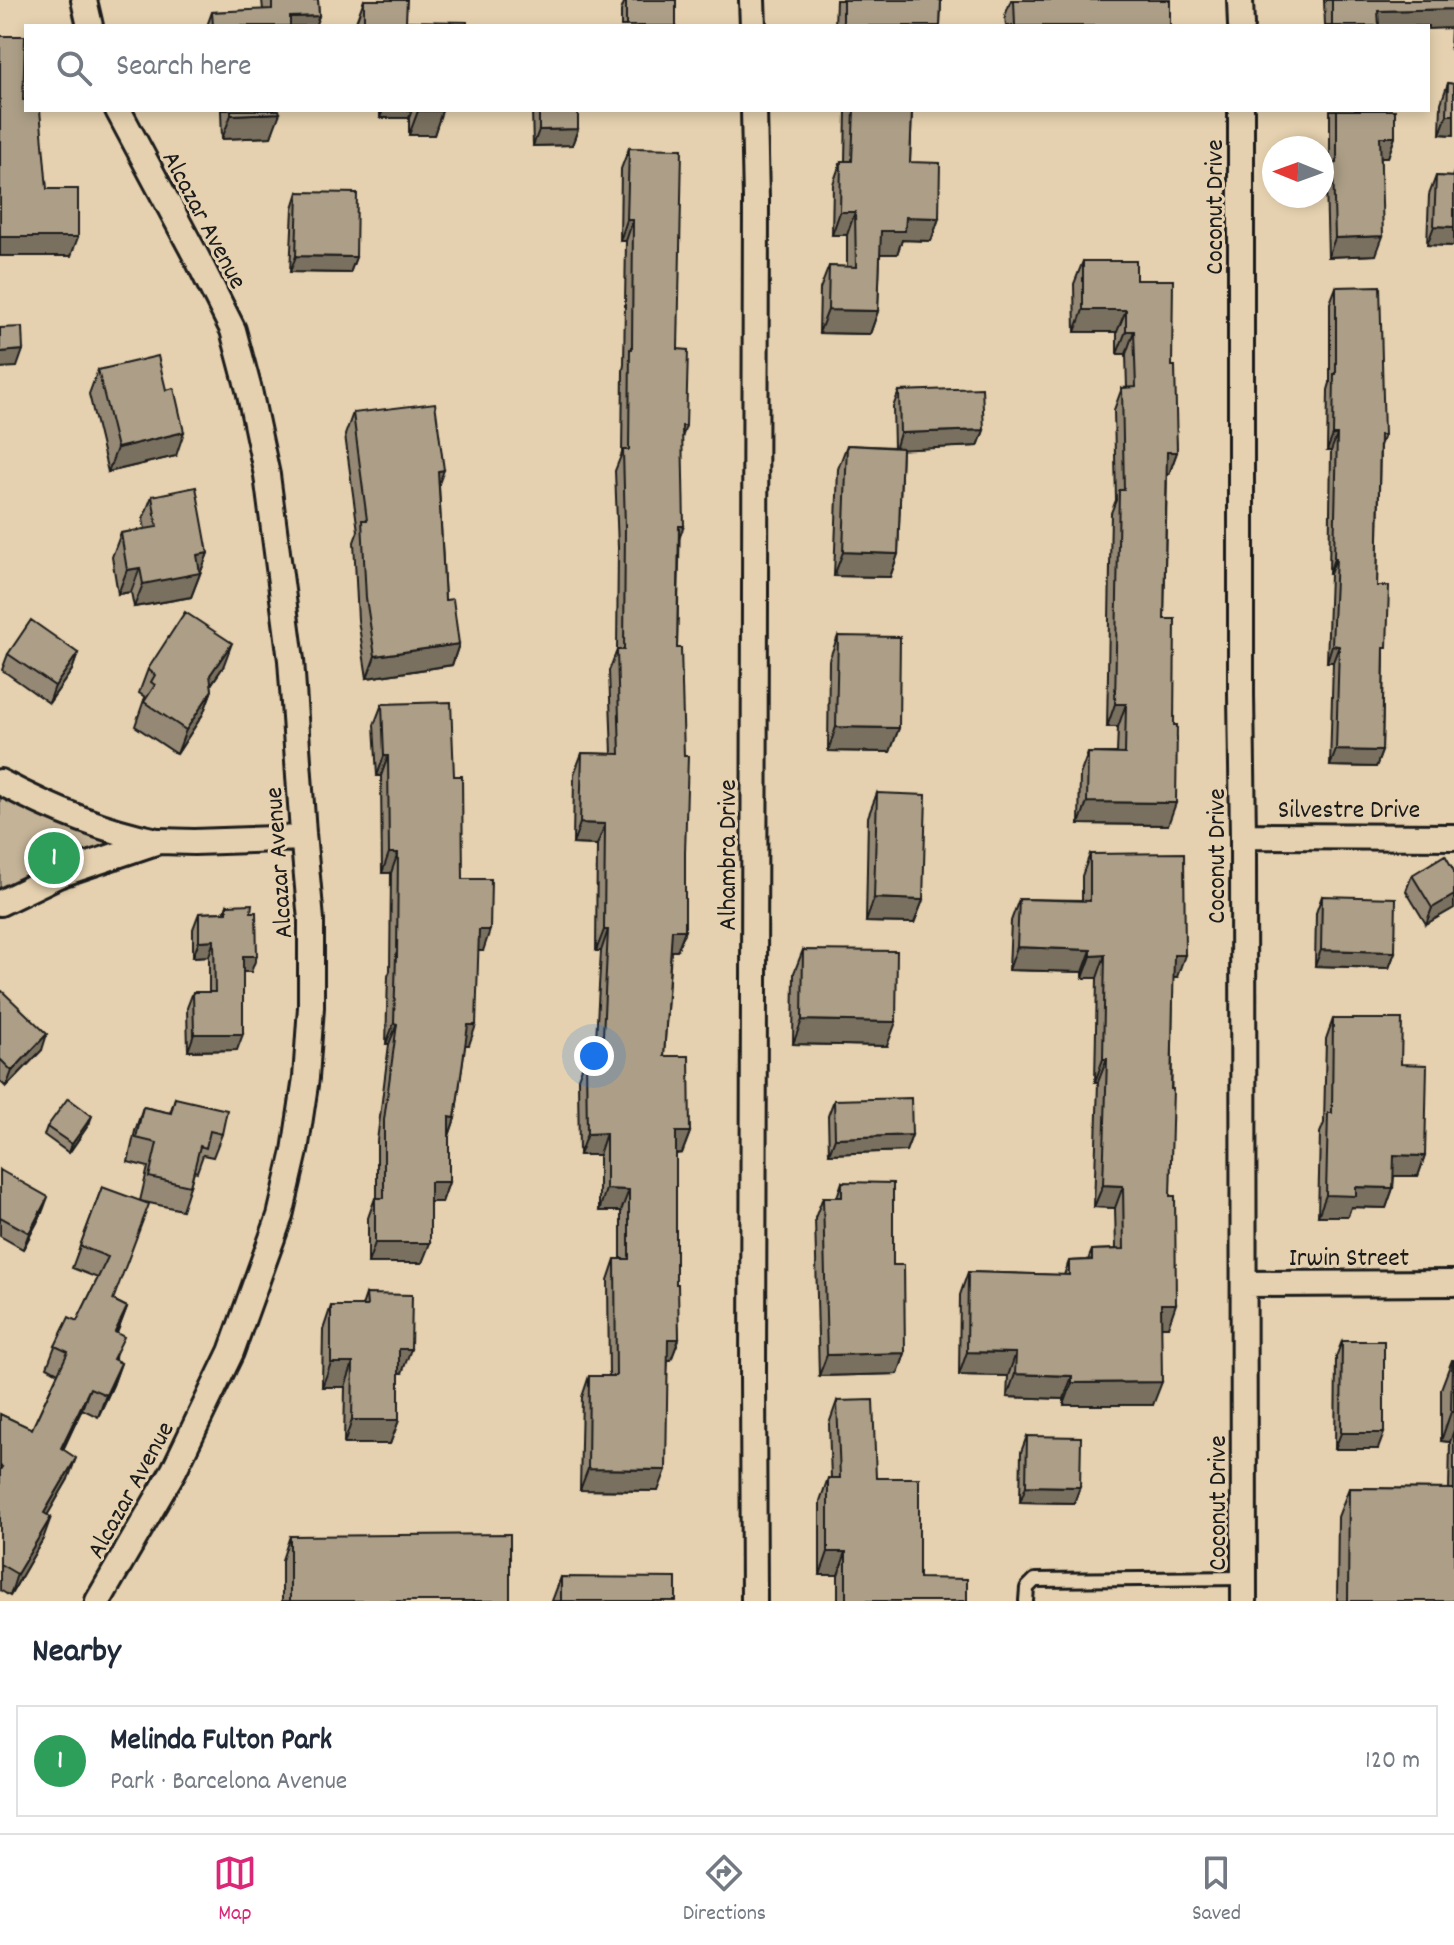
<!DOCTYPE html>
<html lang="en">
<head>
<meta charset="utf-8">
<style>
  body { margin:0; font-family:Dekko,sans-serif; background:#f2f2f3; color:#1f2937 }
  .compass { position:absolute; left:1262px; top:136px; width:72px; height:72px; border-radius:50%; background:#fff; box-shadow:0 4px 12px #0003; rotate:271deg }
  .you { position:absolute; left:594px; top:1056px; width:28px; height:28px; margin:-20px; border:6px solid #fff; border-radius:50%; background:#1a73e8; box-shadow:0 0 0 12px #1a73e833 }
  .badge { display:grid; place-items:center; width:52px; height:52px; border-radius:50%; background:#db2777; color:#fff; font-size:26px; font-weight:700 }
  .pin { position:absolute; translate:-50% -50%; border:4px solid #fff; box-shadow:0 2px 8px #0006 }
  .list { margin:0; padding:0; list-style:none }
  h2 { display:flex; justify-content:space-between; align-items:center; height:104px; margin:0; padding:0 32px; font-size:34px }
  h2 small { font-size:26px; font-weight:400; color:#747a83 }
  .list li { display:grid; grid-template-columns:52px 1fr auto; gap:24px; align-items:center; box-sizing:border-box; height:112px; margin:0 16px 16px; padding:0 16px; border:2px solid #e0e1e3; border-radius:0px }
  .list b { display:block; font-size:30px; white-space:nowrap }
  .list p { margin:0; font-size:26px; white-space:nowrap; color:#747a83 }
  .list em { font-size:26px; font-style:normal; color:#747a83 }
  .icon { flex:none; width:44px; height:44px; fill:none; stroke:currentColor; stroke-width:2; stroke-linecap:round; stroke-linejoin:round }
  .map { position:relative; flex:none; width:1454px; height:1601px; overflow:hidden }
  .search { position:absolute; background:#fff; box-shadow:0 4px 12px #0003; left:24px; right:24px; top:24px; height:88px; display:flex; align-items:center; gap:20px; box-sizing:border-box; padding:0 28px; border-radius:0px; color:#747a83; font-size:30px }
  .sheet { height:232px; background:#fff }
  nav { display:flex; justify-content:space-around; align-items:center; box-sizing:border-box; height:112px; border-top:2px solid #e0e1e3; background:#fff; font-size:22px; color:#747a83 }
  nav a { display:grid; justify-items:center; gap:4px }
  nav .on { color:#db2777 }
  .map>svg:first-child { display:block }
</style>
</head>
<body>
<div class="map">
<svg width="1454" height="1601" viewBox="0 0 1454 1601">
  <rect width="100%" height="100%" fill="#e5d1af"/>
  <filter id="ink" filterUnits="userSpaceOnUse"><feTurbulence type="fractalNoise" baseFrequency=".0125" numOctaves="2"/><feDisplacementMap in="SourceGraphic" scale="16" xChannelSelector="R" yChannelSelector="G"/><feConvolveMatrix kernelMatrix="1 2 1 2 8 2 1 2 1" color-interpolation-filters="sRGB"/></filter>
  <g filter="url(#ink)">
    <path fill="#c4b397" stroke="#70685a" stroke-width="2" d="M0 782 159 841 0 903Z"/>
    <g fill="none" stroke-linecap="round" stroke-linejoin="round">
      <defs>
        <path id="service" d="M1026 1601 1027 1588 1035 1580 1244 1578"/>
        <path id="minor" d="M84 0 90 26
          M752 0 753 26
          M1240 0 1241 26
          M1241 110V695L1243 836 1244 1601
          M0 782C49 808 102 830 157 841
          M1243 836 1454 837
          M0 903 58 875 159 841 194 842 303 838
          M1245 1284 1454 1283
          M98 1601 174 1470 231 1352 280 1216 295 1151 306 1078 311 1007V920L303 833 291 660 267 475 249 390 233 330 198 260 118 110
          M754 1601 753 1378 756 200 754 110"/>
      </defs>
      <use href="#service" stroke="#1c1c1c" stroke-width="18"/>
      <use href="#minor" stroke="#1c1c1c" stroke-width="30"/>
      <use href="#service" stroke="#e5d1af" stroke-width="12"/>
      <use href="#minor" stroke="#e5d1af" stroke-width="24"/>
    </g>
    <path fill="#958974" stroke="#1c1c1c" stroke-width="2" d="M262 0H318L319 16 315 26H207L212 12 263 10Z
      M364 0 406 21 467 26H356V22Z
      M625 0H676V26H621V11Z
      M836 0H941L940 26H835Z
      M1011 0H1170V26H1006L1005 16Z
      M1324 0H1454V50L1450 49 1451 28 1428 26H1325Z
      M1448 83 1454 84V135L1440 134 1441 103Z
      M221 110H279L271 137 222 139Z
      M380 110H442L434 135H409V118H380Z
      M532 110H578V129L572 145 533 146Z
      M846 110H912L910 162 939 218 931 241 902 240 897 254H880L878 311 870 334 819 333 820 289 829 266 847 267V235H832L833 184 841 161H845Z
      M1330 110H1395V137L1388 157H1381L1376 255 1328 257 1326 183 1330 171Z
      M629 148 678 349 686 426 682 438 677 648 685 853V930L677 951H671L664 1056 690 1132 682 1153 676 1154V1284L679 1339 671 1360H668L658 1491 580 1490 582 1397 589 1376H609L608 1280 615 1259H621V1211H599V1155H579L578 1078 586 1057H595L601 951H596L597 845 573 844 574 774 582 753 612 754 609 671 617 650 618 548 615 471 622 453 623 370 624 365 626 241H620L621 169Z
      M1454 171V246L1427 245 1429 195 1436 176 1452 177Z
      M298 192 356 257 350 273 290 272 293 208Z
      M1083 261 1136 280 1172 366 1177 452 1169 474 1167 475 1164 619 1168 825 1079 824 1080 775 1088 753H1117L1118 727H1107L1111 513 1116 500 1114 410 1122 388H1127L1126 354H1117V332H1075L1074 284Z
      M1336 287 1384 435 1380 446 1377 586 1384 654 1382 751 1376 767 1330 766 1333 662H1327L1330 574H1329L1331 451H1327L1328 390 1330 383V303Z
      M98 370 176 456 108 472 89 394Z
      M899 391 984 430 978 446 902 449 898 554 890 577 834 576 838 469 847 445 894 447 893 407Z
      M353 413 439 485 445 600 459 644 452 665 367 678 358 620 354 542 358 531 345 435Z
      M152 496 208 553 191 597 134 607 131 592 118 594 112 557 121 533 145 529 143 519Z
      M838 636 899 728 890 752 828 751 829 660Z
      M78 653 72 670 49 703 2 670 8 654Z
      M223 667 211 685 212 690 203 714 177 754 135 726 145 697 139 693 148 669Z
      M382 704 454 776 463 879 483 951H478L469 1045H465L455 1118 449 1136V1182L442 1202H430L422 1263H368V1218L375 1198H377V1141L389 1044H386L388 976 390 971 391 873H382L381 776H377L374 725Z
      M877 793 923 900 914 923 866 922 868 817Z
      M1090 854 1177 977H1173L1168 1327H1161L1153 1405H1064V1399L1007 1397 1008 1376 959 1375 960 1295 968 1272 1064 1275 1069 1261 1088 1260 1092 1250 1116 1249 1115 1208 1094 1207 1098 1082H1095L1097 978H1083V972L1009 970 1011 921 1019 899 1082 900V876Z
      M1454 871V908L1426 924 1406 891 1412 875Z
      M1322 896 1395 952 1389 968 1315 966 1316 913Z
      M227 905 251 972H243L237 1050 188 1051 187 1008 193 992H209V956L193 957V929L199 913 224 912Z
      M803 950 887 1046 793 1044 794 973Z
      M0 992 42 1050 6 1087 0 1081Z
      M1333 1019 1425 1156 1418 1176H1394L1393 1188 1386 1208 1351 1207 1348 1216H1318L1320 1133 1324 1123 1326 1039Z
      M175 1098 222 1134 213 1157 203 1155 197 1172 194 1171 190 1186 182 1210 140 1201 148 1167 128 1162 135 1131 143 1107 170 1113Z
      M834 1100 912 1135 906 1151 829 1154 828 1116Z
      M89 1124 69 1153 44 1135 47 1127Z
      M0 1170 42 1213 23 1249 0 1236Z
      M842 1182 893 1265 905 1353 898 1374 819 1376 815 1218 823 1197H837Z
      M102 1187 113 1300 127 1307 117 1333 115 1360 121 1363 113 1385 98 1417 82 1409 63 1450 68 1479 47 1515 43 1539 10 1596 0 1590V1414L32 1429 58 1373 47 1367 55 1346 77 1321 98 1278 72 1268Z
      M366 1294 402 1373H399V1420L390 1444H344L345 1387H322L323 1330 331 1306H362Z
      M1342 1341 1378 1449H1335L1336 1357Z
      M1452 1360H1454V1601H1337L1338 1517 1349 1488 1449 1489 1450 1442 1441 1441V1389Z
      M837 1401 876 1478 919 1578 967 1601H838V1575H820V1501L828 1478H831L829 1424Z
      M1027 1436 1074 1503 1020 1502 1021 1452Z
      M290 1536 510 1601H282V1560Z
      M561 1577 676 1601H552Z"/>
    <path fill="#796f5e" stroke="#1c1c1c" stroke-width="2" d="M1454 9V20L1451 28 1428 29V26H1373L1378 11Z
      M319 16 315 26H286L290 17Z
      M1454 38V50L1450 49Z
      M383 110H412L409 118H380Z
      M418 111H442L434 135H409Z
      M280 113 271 137 222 139 231 115Z
      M1447 115H1454V135L1440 134Z
      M578 129 572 145 533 146 539 130Z
      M1380 137H1395L1388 157H1373Z
      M840 212H855L847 235H832Z
      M906 217 939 218 931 241 902 240 897 254H872L881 231Z
      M627 220H633L626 241H620Z
      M1434 226 1454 227V246L1427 245Z
      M1383 236 1376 255 1328 257 1335 238Z
      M0 237H78L71 256H0Z
      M296 256 356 257 350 273 290 272Z
      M828 310 878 311 870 334 819 333Z
      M1083 310H1126L1117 332H1075Z
      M1126 331H1134L1126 354H1117Z
      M23 350 17 367 0 368V352Z
      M984 430 978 446 895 450 900 433Z
      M184 432 176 456 108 472 117 448Z
      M1333 435H1337L1331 451H1327Z
      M1167 452H1177L1169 474 1159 475Z
      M444 470 436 492 438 471Z
      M679 526H684L676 547Z
      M843 552 898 554 890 577 834 576Z
      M208 553 191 597 134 607 143 584 197 555Z
      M1334 558H1336L1330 574H1329Z
      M140 568 131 592 118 594 127 570Z
      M232 643 223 667 201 699 210 675Z
      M459 644 452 665 367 678 375 656Z
      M1332 645 1339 646 1333 662H1327Z
      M78 653 72 670 49 703 55 686Z
      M212 690 203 714 177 754 186 730Z
      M1115 704H1126L1118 727H1107Z
      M836 727 899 728 890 752 828 751Z
      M1336 750 1382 751 1376 767 1330 766Z
      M384 756H388L381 776H377Z
      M1087 802 1176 803 1168 825 1079 824Z
      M580 823 605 824 597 845 573 844Z
      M389 853H398L391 873H382Z
      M1454 895V908L1426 924 1432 908Z
      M874 898 923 900 914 923 866 922Z
      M479 930H490L483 951H471Z
      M604 930H608L601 951H596Z
      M672 930H685L677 951H664Z
      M214 940 209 956 193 957 199 941Z
      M1017 947 1091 950 1083 972 1009 970Z
      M1321 950 1395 952 1389 968 1315 966Z
      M1105 955 1097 978H1083L1091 956Z
      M1174 955H1185L1177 977H1166Z
      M243 956H257L251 972H237Z
      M802 1020 896 1022 887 1046 793 1044Z
      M394 1023 397 1024 389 1044H386Z
      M468 1025H476L469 1045H460Z
      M47 1034 42 1050 6 1087 12 1071Z
      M194 1034H243L237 1050 188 1051Z
      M1103 1059H1107L1098 1082H1095Z
      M92 1116 89 1124 69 1153 72 1144Z
      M449 1117 455 1118 448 1139Z
      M676 1132H690L682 1153 669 1154Z
      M606 1133 599 1155H579L587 1134Z
      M912 1135 906 1151 829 1154 835 1138Z
      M1394 1155 1425 1156 1418 1176H1387Z
      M430 1182H449L442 1202H422Z
      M1103 1185 1123 1186 1115 1208 1094 1207Z
      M1356 1187 1393 1188 1386 1208 1351 1207 1348 1216H1318L1326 1195Z
      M606 1189 629 1190 621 1211H599Z
      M48 1197 42 1213 23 1249 29 1233Z
      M375 1243H430L422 1263H368Z
      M1161 1304H1176L1168 1327H1153Z
      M127 1307 119 1328 107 1354 115 1332Z
      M668 1339H679L671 1360H661Z
      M399 1349H411L402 1373H391Z
      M967 1352 1016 1353 1008 1376 959 1375Z
      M905 1353 898 1374 819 1376 827 1355Z
      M121 1363 113 1385 98 1417 106 1395Z
      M331 1363H353L345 1387H322Z
      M1015 1374 1072 1376 1064 1399 1007 1397Z
      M1162 1382 1153 1405H1064L1072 1383Z
      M90 1388 82 1409 53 1470 61 1448Z
      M1451 1412H1454V1430L1450 1442 1441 1441Z
      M352 1420H399L390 1444H344Z
      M1341 1433H1384L1378 1449H1335Z
      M76 1458 68 1479 36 1535 44 1513Z
      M588 1469 666 1470 658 1491 580 1490Z
      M1026 1486 1080 1487 1074 1503 1020 1502Z
      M51 1517 43 1539 10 1596 17 1574Z
      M828 1552H846L838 1575H820Z"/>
    <path fill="#ad9f87" stroke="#1c1c1c" stroke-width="2" d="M272 0H318L319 16 290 17V26H213L212 12 272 9Z
      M364 0H407L406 21 467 22V26H364Z
      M626 0H676V26H626Z
      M843 0H941L940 26H843Z
      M1014 0H1170V26H1015Z
      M1332 0H1454V9L1378 11 1379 26H1332Z
      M0 36H25L23 100H26V110H40L47 189H78V237H0Z
      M1448 83 1454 84V115H1447Z
      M231 110H279L280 113 231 115Z
      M418 110H442V111H418Z
      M539 110H578V129L539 130Z
      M854 110H912L910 162 940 163 939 218 906 217 905 231H881L878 311 828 310 829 266 856 267 855 212H840L841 161H852Z
      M1337 110H1395V137H1380L1383 236 1335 238 1333 164 1337 163Z
      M629 148 682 149 678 349 688 350 686 426H682L684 526H679L677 648H681L684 756H688L685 853V930H672L664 1056H689L690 1132H676V1284H678L679 1339H668L666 1470 588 1469 589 1376H616L615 1259H629V1190L606 1189V1133L587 1134 586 1057H602L608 930H604L605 824 580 823 582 753 620 754 617 650H624L625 527 623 450H629L630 349H632L633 220H627Z
      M1436 176 1454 177V227L1434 226Z
      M298 192 357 193 356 257 296 256Z
      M1083 261H1136V280H1173L1172 366H1175L1177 452H1167L1164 619H1175L1174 725H1177L1176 803 1087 802 1088 753 1125 754 1126 704H1115L1119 490H1124L1122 388 1136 387 1134 331H1126V310H1083Z
      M1380 286 1384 435H1380L1377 586H1389L1387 648H1384L1382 751 1336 750 1339 646 1332 645 1336 558H1334L1337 435H1333L1334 374H1336V287Z
      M22 327 23 350 0 352V328Z
      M158 356 166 390 174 388 184 432 117 448 98 370Z
      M982 388 984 430 900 433 899 391Z
      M435 403 444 470 438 471 445 600 453 599 459 644 375 656 366 598 362 520H367L353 413Z
      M847 445 902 448 898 554 843 552Z
      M196 487 208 553 197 555 200 573 143 584 140 568 127 570 121 533 157 527 152 496Z
      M185 612 232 643 210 675 212 690 186 730 144 702 155 685 151 682 155 675 148 669Z
      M31 620 78 653 55 686 8 654Z
      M838 636 900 637 899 728 836 727Z
      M451 702 454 776H462L463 879H491L490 930H479L476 1025H468L455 1118 449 1117V1182H430V1243H375V1198H384V1120L397 1024 394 1023 396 955 397 956 398 853H389L388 756H384L382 704Z
      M877 793 926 795 923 900 874 898Z
      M1184 853 1185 955H1174L1171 1089H1173L1170 1196H1175L1176 1304H1161L1162 1382 1072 1383V1376L1015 1374 1016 1353 967 1352 968 1272 1069 1275V1261L1092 1260V1250L1124 1249 1123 1186 1103 1185 1107 1059H1103L1105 955 1091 956V950L1017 947 1019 899 1090 901V854Z
      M1445 855 1454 871V895L1432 908 1412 875Z
      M1322 896 1396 898 1395 952 1321 950Z
      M252 904 251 912H256L257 956H243V1034H194L193 992H215L214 940 199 941V913L227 912V905Z
      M803 950 897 951 896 1022 802 1020Z
      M2 991 47 1034 12 1071 0 1059V992Z
      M1333 1019H1402L1401 1064 1427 1065 1425 1156 1394 1155 1393 1188 1356 1187V1196L1326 1195 1328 1113H1332Z
      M68 1098 92 1116 72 1144 47 1127Z
      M175 1098 227 1110 222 1134 210 1131 206 1148 200 1146 190 1186 149 1177 157 1143 136 1138 143 1107 171 1113Z
      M911 1098 912 1135 835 1138 834 1100Z
      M0 1170 48 1197 29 1233 0 1217Z
      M842 1182 893 1183V1265H904L905 1353 827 1355 823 1197H842Z
      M102 1187 149 1204 113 1300 127 1307 115 1332 124 1337 113 1359 121 1363 106 1395 90 1388 61 1448 76 1458 44 1513 51 1517 17 1574 0 1564V1470L2 1467 0 1466V1414L32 1429 68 1352 55 1346 69 1317 77 1321 108 1257 80 1246Z
      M366 1294 412 1295 411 1349H399V1420H352L353 1363H331V1306H367Z
      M1342 1341H1384V1433H1341Z
      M1452 1360H1454V1412H1451Z
      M873 1400 876 1478H919V1578L967 1579V1601H846V1552H828V1478H840L837 1401Z
      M1027 1436 1081 1437 1080 1487 1026 1486Z
      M1349 1488 1454 1489V1601H1348Z
      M510 1534V1601H290V1536Z
      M561 1577 676 1578V1601H561Z"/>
  </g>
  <g text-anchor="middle" stroke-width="6" stroke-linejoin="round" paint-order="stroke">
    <g font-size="26" fill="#1c1c1c" stroke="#e5d1af">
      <text transform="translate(1213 207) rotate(-90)" y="9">Coconut Drive</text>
      <text transform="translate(206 219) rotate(62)" y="9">Alcazar Avenue</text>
      <text x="1349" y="817">Silvestre Drive</text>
      <text transform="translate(726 855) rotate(-90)" y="9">Alhambra Drive</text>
      <text transform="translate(1215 856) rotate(-90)" y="9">Coconut Drive</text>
      <text transform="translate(277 863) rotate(-94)" y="9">Alcazar Avenue</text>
      <text x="1349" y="1265">Irwin Street</text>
      <text transform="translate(129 1489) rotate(-61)" y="9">Alcazar Avenue</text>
      <text transform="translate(1216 1503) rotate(-90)" y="9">Coconut Drive</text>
    </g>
  </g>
</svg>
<svg class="compass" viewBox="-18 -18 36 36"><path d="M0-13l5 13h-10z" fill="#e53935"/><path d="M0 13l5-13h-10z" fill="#747a83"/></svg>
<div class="you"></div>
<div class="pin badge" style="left:54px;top:858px;background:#2e9e5b">1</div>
<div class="search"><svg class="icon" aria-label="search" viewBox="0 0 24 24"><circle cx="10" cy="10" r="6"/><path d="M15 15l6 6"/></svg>Search here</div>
</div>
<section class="sheet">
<h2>Nearby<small></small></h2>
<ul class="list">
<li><span class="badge" style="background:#2e9e5b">1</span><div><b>Melinda Fulton Park</b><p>Park · Barcelona Avenue</p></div><em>120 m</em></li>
</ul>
</section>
<nav>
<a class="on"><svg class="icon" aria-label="map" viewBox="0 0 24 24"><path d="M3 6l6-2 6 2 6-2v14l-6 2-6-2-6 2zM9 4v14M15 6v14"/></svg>Map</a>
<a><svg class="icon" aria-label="directions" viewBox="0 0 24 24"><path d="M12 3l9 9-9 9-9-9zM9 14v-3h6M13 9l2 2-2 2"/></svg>Directions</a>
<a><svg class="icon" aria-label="saved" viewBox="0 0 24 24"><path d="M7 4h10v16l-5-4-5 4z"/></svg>Saved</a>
</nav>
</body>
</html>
